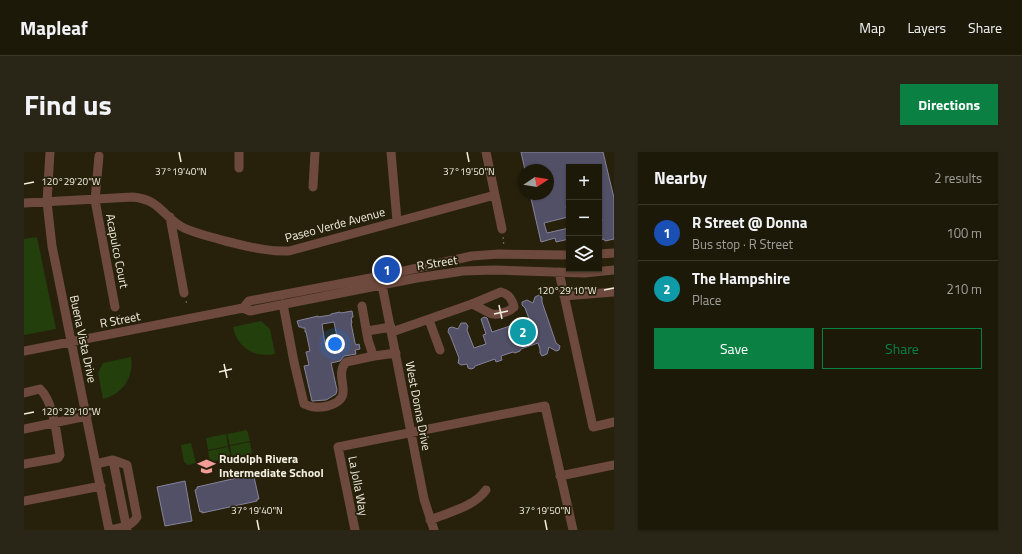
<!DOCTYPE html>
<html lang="en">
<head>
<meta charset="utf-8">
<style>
  body { margin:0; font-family:"Titillium Web",sans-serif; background:#2a2617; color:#f1f3f6 }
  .controls { position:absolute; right:12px; top:12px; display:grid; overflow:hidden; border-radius:0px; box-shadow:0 1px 3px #0004 }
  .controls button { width:36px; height:36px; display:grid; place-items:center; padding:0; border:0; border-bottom:1px solid #3b382a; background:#1d1909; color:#f1f3f6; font:20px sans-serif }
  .compass { position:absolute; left:494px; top:12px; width:36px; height:36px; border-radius:50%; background:#1d1909; box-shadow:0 1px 3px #0004; rotate:78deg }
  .you { position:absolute; left:311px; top:192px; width:14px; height:14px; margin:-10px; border:3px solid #fff; border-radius:50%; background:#1a73e8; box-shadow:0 0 0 6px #1a73e833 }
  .badge { display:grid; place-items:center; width:26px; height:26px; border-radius:50%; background:#0b8043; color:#fff; font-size:13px; font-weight:700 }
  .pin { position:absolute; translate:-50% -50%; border:2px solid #fff; box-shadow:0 1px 4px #0006 }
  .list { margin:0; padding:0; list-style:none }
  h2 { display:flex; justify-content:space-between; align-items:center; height:52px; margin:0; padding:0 16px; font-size:17px }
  h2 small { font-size:13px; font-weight:400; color:#a0a09c }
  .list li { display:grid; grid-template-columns:26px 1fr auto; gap:12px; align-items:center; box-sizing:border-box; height:56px; padding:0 16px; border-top:1px solid #3b382a }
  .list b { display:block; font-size:15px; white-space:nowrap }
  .list p { margin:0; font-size:13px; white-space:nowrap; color:#a0a09c }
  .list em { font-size:13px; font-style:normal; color:#a0a09c }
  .actions { display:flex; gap:8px; padding:12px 16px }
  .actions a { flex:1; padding:9px 0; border:1px solid #0b8043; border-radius:0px; text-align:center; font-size:14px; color:#0b8043 }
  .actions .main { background:#0b8043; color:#fff }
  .icon { flex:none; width:22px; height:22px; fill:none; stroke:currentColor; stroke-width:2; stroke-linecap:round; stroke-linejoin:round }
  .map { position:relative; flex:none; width:590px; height:378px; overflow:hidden; border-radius:0px }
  header { display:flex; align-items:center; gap:24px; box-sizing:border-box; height:56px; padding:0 20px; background:#1d1909; border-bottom:1px solid #3b382a }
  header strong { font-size:19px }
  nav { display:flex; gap:22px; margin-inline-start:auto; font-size:14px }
  .intro { display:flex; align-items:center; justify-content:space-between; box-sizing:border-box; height:96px; padding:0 24px }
  h1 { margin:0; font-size:28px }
  .button { padding:10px 18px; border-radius:0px; background:#0b8043; color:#fff; font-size:14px; font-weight:700 }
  main { display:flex; gap:24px; padding:0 24px }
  aside { flex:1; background:#1d1909; border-radius:0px; box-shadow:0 1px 3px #0004 }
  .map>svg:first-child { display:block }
</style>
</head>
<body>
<header>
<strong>Mapleaf</strong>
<nav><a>Map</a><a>Layers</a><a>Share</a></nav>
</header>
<div class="intro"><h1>Find us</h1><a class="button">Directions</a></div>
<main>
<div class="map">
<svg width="590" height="378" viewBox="0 0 590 378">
  <rect width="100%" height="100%" fill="#27210c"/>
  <path fill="#223f0c" d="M13 85 32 177 0 183V87Z
    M237 169 246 177 251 202C231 206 213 196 209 175Z
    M107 205C110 225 99 242 79 247L74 221 79 211Z
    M223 278 226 289 206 293 203 282Z
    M202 282 204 294 184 298 182 286Z
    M226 290 228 301 208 306 206 294Z
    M167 291 172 311 164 313 160 310 157 293Z
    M204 295 207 306 186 310 184 299Z"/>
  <path fill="#525066" stroke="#86839b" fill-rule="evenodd" d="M497 0H579L590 46V87L581 89 580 87 575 88V69H578L575 57V15H545V54H542L544 65 520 71 523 81 545 76V87L532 90 531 86 517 90 506 42H524V18H501Z
    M515 143 518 145V150L532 191 536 194 535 198 532 199 525 195 523 202 518 204 516 201V197L514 191 497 197 496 199 491 201 489 200 477 204 478 208 472 210 471 207 451 214 450 216 447 217 444 216 443 212 437 213 434 211 435 206 426 183 424 180 425 176 428 175 434 177 437 171H442L444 174 443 178 450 196 462 192 459 183 462 182 457 167 460 165 463 166 468 180 489 173 490 177 507 172 501 156 498 153V150L503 148 509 151 511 145Z
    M328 159 329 165 327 166 328 171H327L331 191 332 193 335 192 336 197 331 198 332 202 320 204 316 209 307 211 313 238 312 242 302 248 288 249 280 214 285 213 282 200 286 199 282 180H281V176H278V175H275L273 169 294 164V165L307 163V162L316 160 317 161ZM310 170 314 190 301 192 298 172Z
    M226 323 228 324V326L230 325 235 347H233V349L178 361V359L176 360 171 338 173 337V335Z
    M161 329 168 369 141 374 133 335Z"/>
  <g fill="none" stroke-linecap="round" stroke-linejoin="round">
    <path stroke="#7d7866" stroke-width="1" stroke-dasharray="2 3" stroke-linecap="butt" d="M479 85 480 94
      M162 149 163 153
      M95 163 96 167"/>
    <path stroke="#6e493d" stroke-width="9" d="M26 0 23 50 28 94 85 378
      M215 0V16
      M367 0 373 69
      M462 0 478 77
      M75 4 71 48 91 155
      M289 35 291 0
      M0 51 109 45C138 48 138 65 160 76 173 82 188 85 201 89 223 94 243 100 265 99L471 43
      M146 65 160 141
      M575 102 590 101
      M535 120 569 275 590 270
      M358 133 400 347 410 378
      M540 144 590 140
      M259 152 270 210 280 252C289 256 295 256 304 254 334 245 308 226 322 210L350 204
      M338 154 344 188 348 200 350 204 372 201
      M219 156 225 149 357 124 448 104 475 102 545 103
      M405 168 416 198
      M343 179 367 175
      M368 180 448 152C459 156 467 166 478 161 483 160 486 159 490 155 488 147 485 142 477 140L448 152
      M0 199 219 156 226 159 393 126 439 119 471 118 560 121 590 118
      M0 241 16 237C30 250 33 285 36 303L34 306 0 312
      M0 277 63 264
      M72 312 89 308 103 378
      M536 324 590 313
      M0 349 77 334
      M406 368C425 360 450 355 462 338
      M85 378C96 376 107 375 113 365L103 313 89 308
      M331 378 314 295 521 254 549 378"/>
  </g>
  <path fill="none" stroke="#f3efe1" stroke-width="1.5" d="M155 0 157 10M443 0 445 10M0 32 10 30M580 138 590 136M475 153 478 167M470 162 484 159M200 212 203 226M195 220 208 217M0 262 10 260M233 368 235 378M521 368 523 378"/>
  <defs>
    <symbol id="school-bare" viewBox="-9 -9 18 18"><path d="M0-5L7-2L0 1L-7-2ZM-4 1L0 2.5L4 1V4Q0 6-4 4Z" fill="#f59b98" stroke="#27210c" stroke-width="2.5" paint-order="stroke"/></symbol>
  </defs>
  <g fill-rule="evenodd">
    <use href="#school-bare" x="170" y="302" width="25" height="25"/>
  </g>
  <g text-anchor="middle" stroke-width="3.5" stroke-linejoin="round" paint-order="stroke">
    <g font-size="12" fill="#f3efe1" stroke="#27210c">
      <text transform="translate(311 73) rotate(-15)" y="4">Paseo Verde Avenue</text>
      <text transform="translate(93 99) rotate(79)" y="4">Acapulco Court</text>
      <text transform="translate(413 111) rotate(-9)" y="4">R Street</text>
      <text transform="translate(96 168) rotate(-11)" y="4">R Street</text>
      <text transform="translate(59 187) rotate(78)" y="4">Buena Vista Drive</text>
      <text transform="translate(394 254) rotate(79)" y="4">West Donna Drive</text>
      <text transform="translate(334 334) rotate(79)" y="4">La Jolla Way</text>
    </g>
    <g font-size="12" font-weight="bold" fill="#f3efe1" stroke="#27210c" text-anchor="start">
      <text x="195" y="311">Rudolph Rivera<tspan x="195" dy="14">Intermediate School</tspan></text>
    </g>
  </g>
  <g font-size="10" text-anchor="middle" fill="#f3efe1" stroke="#27210c" stroke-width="3.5" stroke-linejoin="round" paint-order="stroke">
    <text x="157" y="23">37°19'40"N</text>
    <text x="445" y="23">37°19'50"N</text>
    <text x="47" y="33">120°29'20"W</text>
    <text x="543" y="142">120°29'10"W</text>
    <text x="47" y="263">120°29'10"W</text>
    <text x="233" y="362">37°19'40"N</text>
    <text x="521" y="362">37°19'50"N</text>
  </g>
</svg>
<div class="controls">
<button>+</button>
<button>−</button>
<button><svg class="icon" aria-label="layers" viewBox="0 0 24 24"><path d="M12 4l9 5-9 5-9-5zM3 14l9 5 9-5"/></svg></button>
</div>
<svg class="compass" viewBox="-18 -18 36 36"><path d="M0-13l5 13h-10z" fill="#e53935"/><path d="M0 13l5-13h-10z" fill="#a0a09c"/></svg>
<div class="you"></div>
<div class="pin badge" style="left:363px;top:118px;background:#1a4fb4">1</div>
<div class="pin badge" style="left:499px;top:180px;background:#0f9aa8">2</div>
</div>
<aside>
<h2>Nearby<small>2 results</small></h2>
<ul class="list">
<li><span class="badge" style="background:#1a4fb4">1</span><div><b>R Street @ Donna</b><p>Bus stop · R Street</p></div><em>100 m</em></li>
<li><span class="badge" style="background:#0f9aa8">2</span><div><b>The Hampshire</b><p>Place</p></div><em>210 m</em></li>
</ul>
<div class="actions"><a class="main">Save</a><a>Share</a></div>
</aside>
</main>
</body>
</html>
